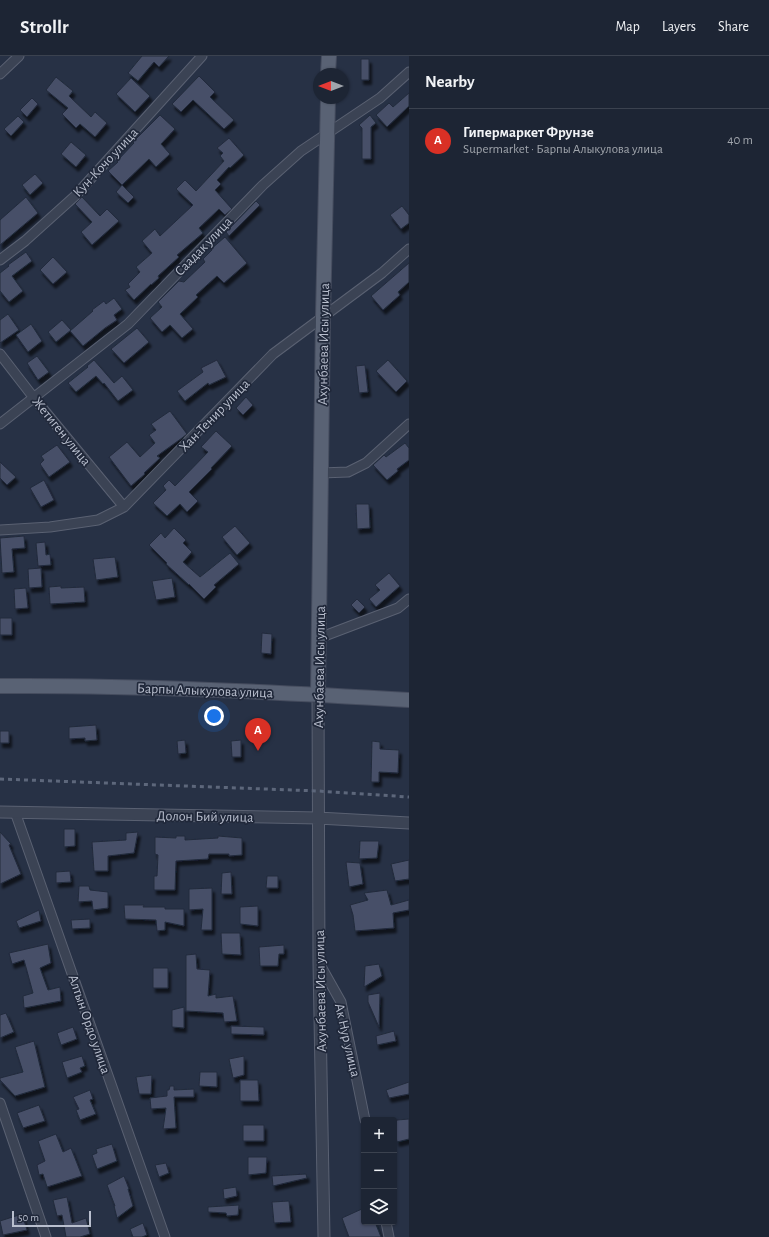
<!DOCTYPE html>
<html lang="en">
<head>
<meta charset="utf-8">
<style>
  body { margin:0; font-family:"Alegreya Sans",sans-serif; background:#2a3140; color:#f1f3f6 }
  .controls { position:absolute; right:12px; bottom:12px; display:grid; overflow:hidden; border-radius:4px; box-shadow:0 1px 3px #0004 }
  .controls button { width:36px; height:36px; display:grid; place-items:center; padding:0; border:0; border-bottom:1px solid #3b424f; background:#1d2534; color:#f1f3f6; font:20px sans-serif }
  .compass { position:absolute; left:313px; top:12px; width:36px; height:36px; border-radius:50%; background:#1d2534; box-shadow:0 1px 3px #0004; rotate:270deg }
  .scale { position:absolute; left:12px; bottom:10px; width:79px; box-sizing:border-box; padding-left:4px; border:2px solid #b9bfce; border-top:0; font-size:11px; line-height:14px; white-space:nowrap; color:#b9bfce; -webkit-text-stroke:3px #20283a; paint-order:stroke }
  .you { position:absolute; left:214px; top:660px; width:14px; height:14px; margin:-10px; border:3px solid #fff; border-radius:50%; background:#1a73e8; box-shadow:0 0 0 6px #1a73e833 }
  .badge { display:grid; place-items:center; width:26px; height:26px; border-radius:50%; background:#d93025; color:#fff; font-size:13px; font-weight:700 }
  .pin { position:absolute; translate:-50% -33px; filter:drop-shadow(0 1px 2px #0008) }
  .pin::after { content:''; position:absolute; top:21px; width:14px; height:12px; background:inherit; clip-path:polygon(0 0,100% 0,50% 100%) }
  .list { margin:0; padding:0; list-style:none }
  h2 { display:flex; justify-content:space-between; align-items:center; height:52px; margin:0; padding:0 16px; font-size:17px }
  h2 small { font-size:13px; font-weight:400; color:#a0a5ac }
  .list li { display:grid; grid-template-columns:26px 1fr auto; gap:12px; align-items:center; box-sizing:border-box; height:64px; padding:0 16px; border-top:1px solid #3b424f }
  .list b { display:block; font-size:15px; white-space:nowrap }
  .list p { margin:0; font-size:13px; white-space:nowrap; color:#a0a5ac }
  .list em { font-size:13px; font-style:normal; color:#a0a5ac }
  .icon { flex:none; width:22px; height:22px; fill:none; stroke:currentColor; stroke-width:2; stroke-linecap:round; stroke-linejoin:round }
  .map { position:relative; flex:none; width:409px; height:1181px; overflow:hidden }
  header { display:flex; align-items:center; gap:24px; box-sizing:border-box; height:56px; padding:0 20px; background:#1d2534; border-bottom:1px solid #3b424f }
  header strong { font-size:19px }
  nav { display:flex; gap:22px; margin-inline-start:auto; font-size:14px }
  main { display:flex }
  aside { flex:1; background:#1d2534 }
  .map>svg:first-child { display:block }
</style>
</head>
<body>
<header>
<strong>Strollr</strong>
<nav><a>Map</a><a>Layers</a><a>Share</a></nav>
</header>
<main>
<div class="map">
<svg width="409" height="1181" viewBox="0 0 409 1181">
  <defs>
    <filter id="shadow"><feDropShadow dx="2.5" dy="4.5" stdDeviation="1" flood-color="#0009"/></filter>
  </defs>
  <rect width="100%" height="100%" fill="#273145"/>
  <path fill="#465067" stroke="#222a3c" filter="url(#shadow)" d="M142 0H169L159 11 154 6 138 25 128 17Z
    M361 3H369V24H361Z
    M199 20 215 36 210 41 234 64 224 73 193 44 181 56 172 48Z
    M56 21 73 35 69 40 91 61 95 56 107 67 95 81 80 68 76 72 62 58 68 52 46 34Z
    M131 22 150 40 135 56 116 38Z
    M409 37V50L387 71 376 59 389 47 393 51Z
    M32 42 38 48 27 61 20 54Z
    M160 59 175 73 161 88 170 98 156 111 149 103 122 129 108 115 118 106 117 105 134 87 133 86Z
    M370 59 376 67 371 71V103H362V72L359 69Z
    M18 60 24 66 11 80 4 73Z
    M229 82 244 99 230 112 229 111 217 124 221 128 215 134 232 153 225 159 219 153 199 172 203 177 177 199 179 201 158 220 159 222 151 229V228L134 244 125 234 130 231 128 228 140 216 136 211 152 197 142 185 155 173 160 180 193 149 176 133 185 124 196 135 224 105 220 100 223 97 217 92Z
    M71 86 86 99 76 111 61 98Z
    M35 118 43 127 30 139 22 129Z
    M122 129 134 141 128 147 116 136Z
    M26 141 38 157 0 189V164Z
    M82 141 100 160 107 153 119 165 92 189 81 176 92 166 75 148Z
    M256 145 260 149 229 180 226 176Z
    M402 150 409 159V167L401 173 390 159Z
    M225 181 247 207 224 227 217 220 196 239 198 241 180 258 193 273 182 282 170 269 162 276 150 262 162 251 158 246 179 225 184 226 205 206 203 203 212 194 211 193Z
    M26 196 32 205 12 220 23 235 9 246 0 235V217L9 210 8 209Z
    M53 201 67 216 53 228 40 214Z
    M409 207V226L398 236 400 239 383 254 371 240Z
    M114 242 122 253 114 259 117 264 105 272 83 290 70 275 93 255 92 254 104 245 106 248Z
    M8 258 19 274 0 287V264Z
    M62 264 71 274 56 286 48 276Z
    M31 268 42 285 28 296 16 279Z
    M137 272 149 286 124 307 111 293Z
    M37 300 49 316 38 324 27 307Z
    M94 304 114 327 122 320 133 334 118 345 104 327 103 328 96 320 76 336 68 327 88 311 87 310Z
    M217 304 226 321 209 329 208 327 185 345 177 335 203 316 201 312Z
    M388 304 407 325 396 336 376 315Z
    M365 309 368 336 359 337 356 310Z
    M246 341 253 349 243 359 236 352Z
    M170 355 187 378 182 382 157 400 160 402 144 417 145 418 131 430 109 401 127 386 140 401 155 387 149 379 156 374 151 368Z
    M216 375 232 390 211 412 212 413 189 436 198 445 187 456 180 448 167 460 153 447 166 434 163 430 169 424 175 430 208 396 201 391Z
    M405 387 409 392V404L397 413 398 415 387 424 373 409 384 399 386 401Z
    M57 389 70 406 49 421 40 408 44 404 41 400Z
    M0 406 16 421 7 429 0 422Z
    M44 424 54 444 41 451 30 432Z
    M356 448H369L370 472 357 473Z
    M235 470 250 487 237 499 222 481Z
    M174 472 186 484 183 487 192 496 183 506 200 521 230 497 239 508 214 529 216 531 204 543 189 528V529L166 508 167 507 149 489 161 477 165 482Z
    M24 480 25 492 12 493 14 516 2 517 0 482Z
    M45 486 46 499 50 498 51 509 38 510 36 487Z
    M115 501 118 521 96 524 93 503Z
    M41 512 42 531 29 532 28 513Z
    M389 517 400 530 376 551 369 543 380 534 375 529Z
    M172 522 175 541 156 544 152 525Z
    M61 530V532L84 531 85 546 50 548 49 531Z
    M26 532 28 552 15 553 14 533Z
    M357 543 365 551 359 557 351 549Z
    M0 562H12V579H0Z
    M262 577 272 578 271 598 261 597Z
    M96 669 97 684 85 685V682L69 683V671Z
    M0 675H9V687H0Z
    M185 684 186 697 178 698 177 685Z
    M241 684V701H232L231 685Z
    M372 685 380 686V693L399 694 398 717 379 716V726H371Z
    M64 773H75V790L64 791Z
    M0 776 11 788 9 789 21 818 0 828Z
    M138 776 134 797 108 800V815H94L92 786 126 784V777Z
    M176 780H185V784L218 782V780L242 782V799L229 800V798H209L208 803 176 805 175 834H154V820H157L158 799 155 798V781L176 782Z
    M360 785H379L377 802 359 803Z
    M409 804V823L395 825 391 808Z
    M346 806 360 807 363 828 349 831Z
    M70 815 71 826 56 827V816Z
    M231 816 232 838H221L222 817Z
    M267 820H278V832H266Z
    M79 830H89L90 834 108 836V852L93 854 92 845 78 846Z
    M212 832V874H201L203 853 189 854V833Z
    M387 834 391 849 409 844V854L393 857 394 872 355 875 353 859 350 849 368 844 364 837Z
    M124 849H144L143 851H165V853H184V870L165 866V874L157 875 156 864 125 863Z
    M258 850V870L240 868V851Z
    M39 854 41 865 19 872 16 865Z
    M90 863V872L72 873 71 864Z
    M221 877H240L241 899 222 898Z
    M48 888 51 907 40 912 48 934 60 931 61 945 24 952 23 940 33 937 24 904 12 908 9 897Z
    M284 889V898H279L278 910H260L259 891Z
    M196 898 197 913 210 914 208 940 216 938V942L233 940 237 965 224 966 223 957 186 955V899Z
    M379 908 382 920 364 931 365 910Z
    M153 912H168V932H153Z
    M380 937 379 971 368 946V939Z
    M184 951V972L172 971V954Z
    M6 957 14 976 0 982V959Z
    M231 970 264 971V979L231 978Z
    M73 971 77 983 61 989 57 977Z
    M394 975 396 985 377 989 376 980Z
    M34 985 45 1031 15 1040 0 1024V1022L23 1016 15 991Z
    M82 1000 85 1010 80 1012 82 1016 67 1022 62 1006Z
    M244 1000V1019L233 1022 229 1003Z
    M200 1016H217V1031L199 1030Z
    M152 1019 151 1038H139L136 1021Z
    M240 1024H258L259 1045H240Z
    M409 1026V1038L389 1042 386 1034Z
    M170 1030H174V1034L194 1033V1041H174L176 1072 163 1073 166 1052 151 1053 150 1042 167 1040V1034H169Z
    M90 1034 93 1043 90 1044 96 1058 80 1064 76 1054 79 1053 73 1041Z
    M39 1049 45 1065 23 1072 17 1057Z
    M409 1063V1083L397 1086 394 1070 397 1064Z
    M243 1069H264V1085H243Z
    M56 1078 63 1096 71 1092 82 1120 47 1131 43 1118 39 1119 37 1109 45 1105 38 1085Z
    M112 1088 117 1105 97 1113 92 1099 97 1097 96 1093Z
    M248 1101H267L266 1117 248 1119Z
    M166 1107 169 1117 159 1121 155 1109Z
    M306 1118 307 1122 273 1130 272 1120Z
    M124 1120 129 1133H128L133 1150 117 1162 114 1150H115L107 1129Z
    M236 1131 237 1140 224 1143 223 1133Z
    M67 1141 72 1167 86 1162 90 1178 80 1181H66L62 1159 57 1160 53 1144Z
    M289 1145 291 1166 274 1167 272 1146Z
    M239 1149 238 1159 227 1160 226 1157 208 1156V1151Z
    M364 1152V1166H375L381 1181H349L342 1162Z
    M22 1158 27 1174 3 1179 0 1165Z
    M143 1167 147 1179 142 1181H133L130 1173Z"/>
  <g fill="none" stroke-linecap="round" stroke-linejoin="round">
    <defs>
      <path id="minor" d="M0 18 19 0
        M0 204 25 185 75 140 202 0
        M0 298 34 342 124 451
        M0 368 128 268 263 129 301 95 380 42 409 16
        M321 417 348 416 366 407 409 368
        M0 474 50 471 98 464 124 451 273 298 382 217 409 193
        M319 582 398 552 409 543
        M15 756 165 1181
        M319 907 341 946 365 1064
        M0 1047 46 1181
        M386 1166 389 1181"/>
      <path id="tertiary" d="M318 638 319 907 324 1181
        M0 756 318 762 409 767"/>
      <path id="primary" d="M328 18 329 0
        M0 630C136 629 273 636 409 644
        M318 638 323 261 328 42"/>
    </defs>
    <use href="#minor" stroke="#5a6172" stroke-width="11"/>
    <use href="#tertiary" stroke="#5a6172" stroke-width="13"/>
    <use href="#primary" stroke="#454c5e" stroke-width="16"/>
    <use href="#minor" stroke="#3b4354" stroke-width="9"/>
    <use href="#tertiary" stroke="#3b4354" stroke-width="11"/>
    <use href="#primary" stroke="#596274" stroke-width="14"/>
    <path stroke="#5d677b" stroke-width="3" stroke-dasharray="4 4" stroke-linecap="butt" d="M0 723 318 735 409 741"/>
  </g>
  <g text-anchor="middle" stroke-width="3.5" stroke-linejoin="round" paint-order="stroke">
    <g font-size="14" fill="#b9bfce" stroke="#20283a">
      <text transform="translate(105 106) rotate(-47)" y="5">Кун-Кочо улица</text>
      <text transform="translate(203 190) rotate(-46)" y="5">Саадак улица</text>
      <text transform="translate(323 288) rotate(-89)" y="5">Ахунбаева Исы улица</text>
      <text transform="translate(214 359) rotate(-46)" y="5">Хан-Тенир улица</text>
      <text transform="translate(62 375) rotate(51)" y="5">Жетиген улица</text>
      <text transform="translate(319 611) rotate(-89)" y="5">Ахунбаева Исы улица</text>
      <text transform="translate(205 634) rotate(2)" y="5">Барпы Алыкулова улица</text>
      <text transform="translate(205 760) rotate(1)" y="5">Долон Бий улица</text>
      <text transform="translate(320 935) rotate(-91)" y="5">Ахунбаева Исы улица</text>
      <text transform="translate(90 968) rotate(71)" y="5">Алтын Ордо улица</text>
      <text transform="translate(348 984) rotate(77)" y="5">Ак Нур улица</text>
    </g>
  </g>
</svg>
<div class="controls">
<button>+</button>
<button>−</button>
<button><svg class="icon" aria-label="layers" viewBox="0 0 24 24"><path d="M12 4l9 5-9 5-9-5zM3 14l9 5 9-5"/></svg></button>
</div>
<svg class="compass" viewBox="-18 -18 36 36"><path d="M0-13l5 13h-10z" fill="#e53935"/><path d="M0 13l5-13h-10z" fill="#a0a5ac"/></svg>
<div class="scale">50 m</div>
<div class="you"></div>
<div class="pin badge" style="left:258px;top:695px">A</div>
</div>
<aside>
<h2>Nearby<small></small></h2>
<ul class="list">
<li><span class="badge">A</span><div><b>Гипермаркет Фрунзе</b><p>Supermarket · Барпы Алыкулова улица</p></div><em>40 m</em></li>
</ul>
</aside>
</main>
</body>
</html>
